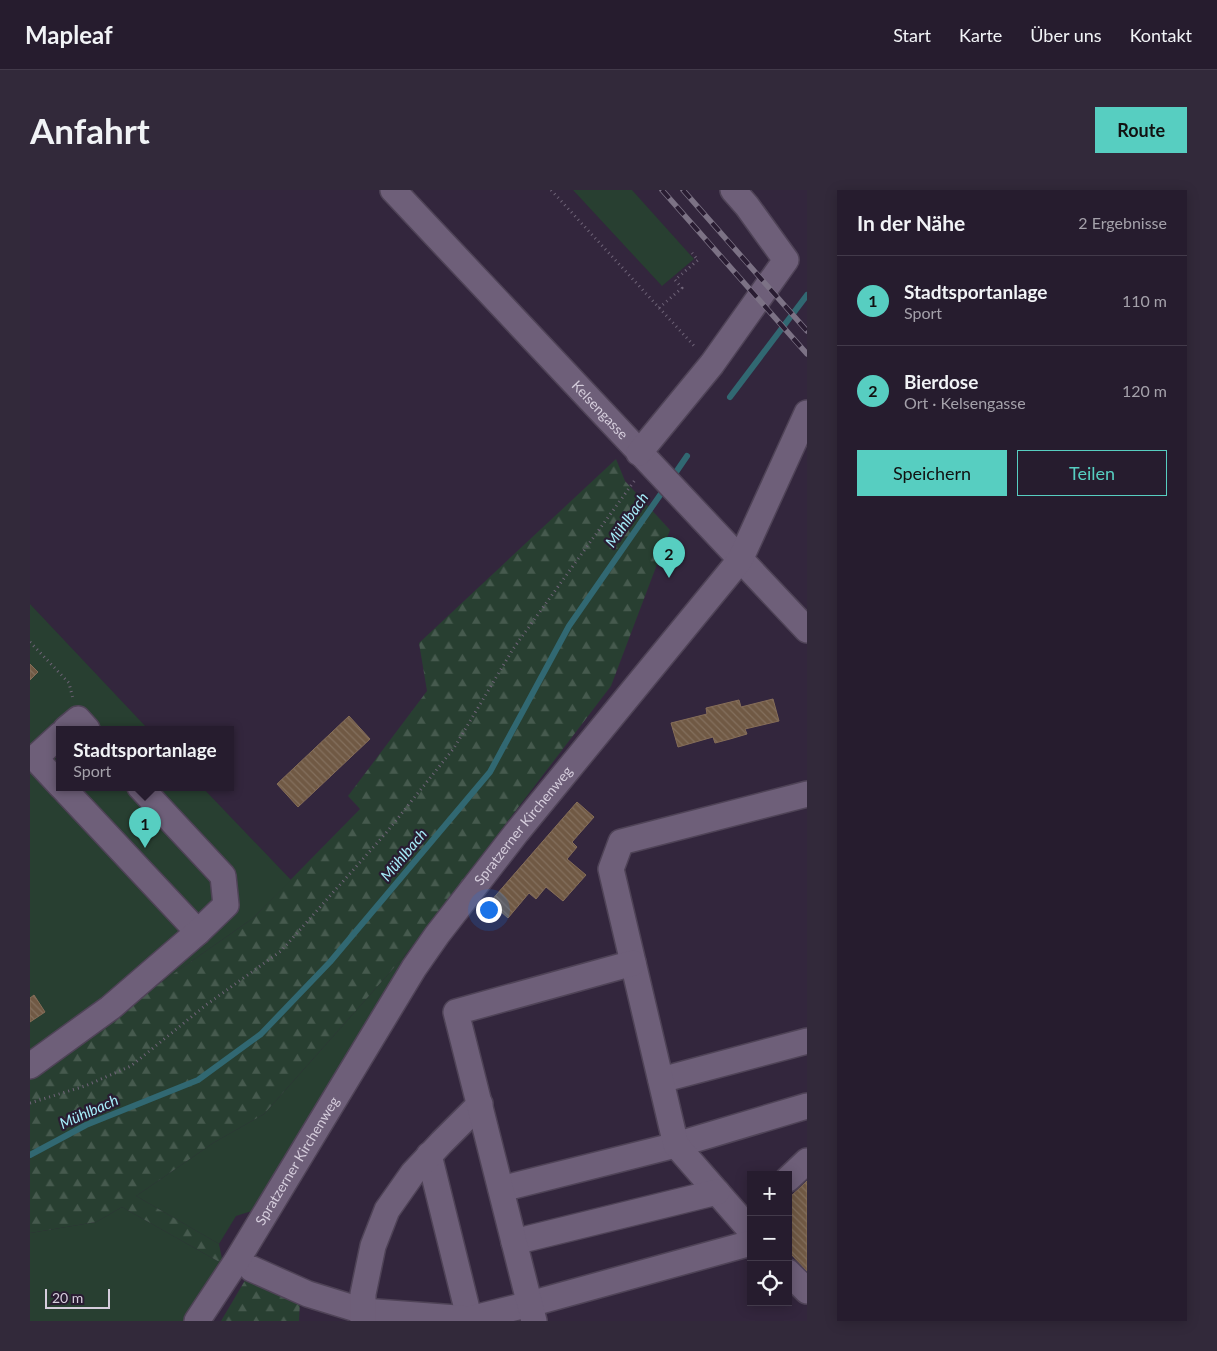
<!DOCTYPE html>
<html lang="de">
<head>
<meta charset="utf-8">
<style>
  body { margin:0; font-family:Lato,sans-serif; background:#32293a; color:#f1f3f6 }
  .controls { position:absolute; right:15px; bottom:15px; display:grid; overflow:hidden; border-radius:0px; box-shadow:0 2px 12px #0003 }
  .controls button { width:45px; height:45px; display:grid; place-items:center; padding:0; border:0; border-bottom:1px solid #423a4a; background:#261c2e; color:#f1f3f6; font:25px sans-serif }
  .scale { position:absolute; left:15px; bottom:12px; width:65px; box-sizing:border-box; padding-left:5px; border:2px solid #d5cddc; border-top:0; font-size:14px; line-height:18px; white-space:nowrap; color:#d5cddc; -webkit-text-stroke:4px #291c32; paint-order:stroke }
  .you { position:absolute; left:458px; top:719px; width:18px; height:18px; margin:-12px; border:4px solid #fff; border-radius:50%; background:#1a73e8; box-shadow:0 0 0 8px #1a73e833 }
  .badge { display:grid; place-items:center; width:32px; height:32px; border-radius:50%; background:#57cec1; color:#111; font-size:16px; font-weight:700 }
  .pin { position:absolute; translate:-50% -41px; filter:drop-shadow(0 1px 2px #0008) }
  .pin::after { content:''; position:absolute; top:26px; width:18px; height:15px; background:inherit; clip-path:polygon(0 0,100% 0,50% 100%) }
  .popup { position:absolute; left:26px; top:536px; width:178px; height:65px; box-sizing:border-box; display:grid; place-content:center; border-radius:0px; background:#261c2e; filter:drop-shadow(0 1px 4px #0005); font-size:16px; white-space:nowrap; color:#a4a1aa }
  .popup b { font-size:19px; color:#f1f3f6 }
  .popup::after { content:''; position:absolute; left:50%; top:100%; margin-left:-10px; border:10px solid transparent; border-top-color:#261c2e }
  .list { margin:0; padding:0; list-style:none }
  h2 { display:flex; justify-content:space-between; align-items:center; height:65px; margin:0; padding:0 20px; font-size:21px }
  h2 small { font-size:16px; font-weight:400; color:#a4a1aa }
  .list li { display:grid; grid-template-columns:32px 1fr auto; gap:15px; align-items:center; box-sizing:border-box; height:90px; padding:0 20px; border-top:1px solid #423a4a }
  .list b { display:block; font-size:19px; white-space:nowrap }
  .list p { margin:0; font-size:16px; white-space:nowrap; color:#a4a1aa }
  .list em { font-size:16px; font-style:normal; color:#a4a1aa }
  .actions { display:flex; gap:10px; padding:15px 20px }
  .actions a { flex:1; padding:11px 0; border:1px solid #57cec1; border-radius:0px; text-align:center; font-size:18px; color:#57cec1 }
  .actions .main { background:#57cec1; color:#111 }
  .icon { flex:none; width:28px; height:28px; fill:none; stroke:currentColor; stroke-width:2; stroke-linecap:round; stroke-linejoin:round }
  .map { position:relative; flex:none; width:777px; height:1131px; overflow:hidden; border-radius:0px }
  header { display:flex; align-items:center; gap:30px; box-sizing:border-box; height:70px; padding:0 25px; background:#261c2e; border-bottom:1px solid #423a4a }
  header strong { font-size:24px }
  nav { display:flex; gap:28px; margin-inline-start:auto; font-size:18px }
  .intro { display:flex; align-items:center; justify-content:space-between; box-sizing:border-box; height:120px; padding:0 30px }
  h1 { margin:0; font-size:35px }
  .button { padding:12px 22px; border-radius:0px; background:#57cec1; color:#111; font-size:18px; font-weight:700 }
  main { display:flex; gap:30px; padding:0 30px }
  aside { flex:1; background:#261c2e; border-radius:0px; box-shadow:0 2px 12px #0003 }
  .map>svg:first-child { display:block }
</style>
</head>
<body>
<header>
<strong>Mapleaf</strong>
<nav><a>Start</a><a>Karte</a><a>Über uns</a><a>Kontakt</a></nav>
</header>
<div class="intro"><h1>Anfahrt</h1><a class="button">Route</a></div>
<main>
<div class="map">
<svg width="777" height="1131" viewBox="0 0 777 1131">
  <defs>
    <pattern id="forest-firs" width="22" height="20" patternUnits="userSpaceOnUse" patternTransform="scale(1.25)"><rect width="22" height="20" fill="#283f31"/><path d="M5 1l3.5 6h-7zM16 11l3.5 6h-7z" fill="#465a4e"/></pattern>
    <pattern id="building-back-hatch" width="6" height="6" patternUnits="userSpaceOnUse" patternTransform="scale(1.25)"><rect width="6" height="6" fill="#705944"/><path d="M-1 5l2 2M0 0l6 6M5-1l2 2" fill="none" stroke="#84705e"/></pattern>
  </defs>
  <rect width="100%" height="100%" fill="#33263d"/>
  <path fill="#283f31" d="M543 0H602L664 69 632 96Z
    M0 414 118 539H30V597H172L261 690 222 729 0 884Z
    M377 763 225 1020 206 1026 189 1054 106 1006 183 953 234 924Z
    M92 1017 193 1074 156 1131H0V1043L66 1032Z"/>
  <path fill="url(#forest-firs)" d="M586 269 595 291 640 340 581 496 377 763 234 924 183 953 106 1006 189 1054 193 1074 92 1017 66 1032 0 1043V884L222 729 330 619 318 606 397 501 389 453Z
    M217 1087 270 1111 269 1131H191Z"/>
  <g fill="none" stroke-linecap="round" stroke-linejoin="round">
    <path stroke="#316872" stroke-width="6" d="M700 207 777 105
      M642 288 657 266
      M0 965 56 935 168 890 231 844 300 772 460 582 539 436 635 298"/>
  </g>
  <path fill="url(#building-back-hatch)" stroke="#866e58" d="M0 474 8 482 0 490Z
    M743 509 749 531 715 539 717 544 700 549 685 553 683 547 648 557 641 533 677 524 676 518 709 510 711 517Z
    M319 526 340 549 268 617 247 594Z
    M547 612 564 627 542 652 547 657 537 669 556 685 533 711 516 697 506 709 499 703 478 728 460 712Z
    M4 805 15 822 0 832V808Z
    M777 991V1081L758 1061V1009Z"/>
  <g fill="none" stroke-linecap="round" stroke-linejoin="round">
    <defs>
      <g id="minor">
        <path id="s1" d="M363 0 777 440"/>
        <path d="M609 263 682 174 756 70 717 16 703 0"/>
        <path d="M36 539 48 529 57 539"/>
        <path d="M30 545 5 568 30 595"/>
        <path d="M32 597 168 742"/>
        <path d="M0 876 80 818 168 742 196 715 193 686 110 597"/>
        <path d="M631 890 777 851"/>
        <path d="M399 965 440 1131"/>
        <path d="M758 989 777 971"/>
        <path d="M471 999 646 955 777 916"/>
        <path d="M721 1041 646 955 581 679 591 652 777 604"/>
        <path d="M484 1052 687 1002"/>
        <path d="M222 1079 278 1104 333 1121 440 1129 500 1114 721 1053"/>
        <path d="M758 1082 777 1101"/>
        <path id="s2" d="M167 1131 206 1072 384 778 407 745 487 642 710 370 777 223"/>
        <path d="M333 1131V1104L343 1056 357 1020 383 983 412 952 450 914"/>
        <path d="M504 1131 426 822 603 773"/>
      </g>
    </defs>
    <use href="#minor" stroke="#4f4357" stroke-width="28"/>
    <path stroke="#6f6478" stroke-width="3" stroke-dasharray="1 4" stroke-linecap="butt" d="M521 0 666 158
      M629 118 652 98 645 90 668 70 662 63
      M0 452 39 493 43 509
      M0 913 55 896 101 876 176 815 251 761 356 643 424 558 483 459 605 290"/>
    <use href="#minor" stroke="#6e5f79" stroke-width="25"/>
    <defs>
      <path id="rail" d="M632 0 777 164
        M653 0 777 141"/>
    </defs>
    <use href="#rail" stroke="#7c7285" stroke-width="5.5"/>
    <use href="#rail" stroke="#291c32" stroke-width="4" stroke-dasharray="11" stroke-linecap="butt"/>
  </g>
  <g text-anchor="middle" stroke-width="4.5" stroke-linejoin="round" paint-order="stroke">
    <g font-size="14" fill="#d5cddc" stroke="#291c32">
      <text dy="5" stroke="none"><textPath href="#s1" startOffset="302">Kelsengasse</textPath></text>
      <text dy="5" stroke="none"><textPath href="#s2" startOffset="594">Spratzerner Kirchenweg</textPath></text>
      <text dy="5" stroke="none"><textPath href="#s2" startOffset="189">Spratzerner Kirchenweg</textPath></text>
    </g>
    <g font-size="15" font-style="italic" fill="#a5ecf9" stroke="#291c32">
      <text transform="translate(597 330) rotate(-55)" y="5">Mühlbach</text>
      <text transform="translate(374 665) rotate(-50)" y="5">Mühlbach</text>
      <text transform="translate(59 922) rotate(-24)" y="5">Mühlbach</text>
    </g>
  </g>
</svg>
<div class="controls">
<button>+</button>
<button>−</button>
<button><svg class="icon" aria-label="locate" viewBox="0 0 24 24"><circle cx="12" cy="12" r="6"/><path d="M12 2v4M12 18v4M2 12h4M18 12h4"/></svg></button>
</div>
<div class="scale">20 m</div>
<div class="you"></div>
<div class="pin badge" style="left:115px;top:658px">1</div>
<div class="popup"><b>Stadtsportanlage</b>Sport</div>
<div class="pin badge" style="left:639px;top:388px">2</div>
</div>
<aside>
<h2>In der Nähe<small>2 Ergebnisse</small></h2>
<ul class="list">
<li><span class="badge">1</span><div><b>Stadtsportanlage</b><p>Sport</p></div><em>110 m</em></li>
<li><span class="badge">2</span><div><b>Bierdose</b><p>Ort · Kelsengasse</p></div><em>120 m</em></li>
</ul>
<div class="actions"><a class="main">Speichern</a><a>Teilen</a></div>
</aside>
</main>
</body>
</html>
